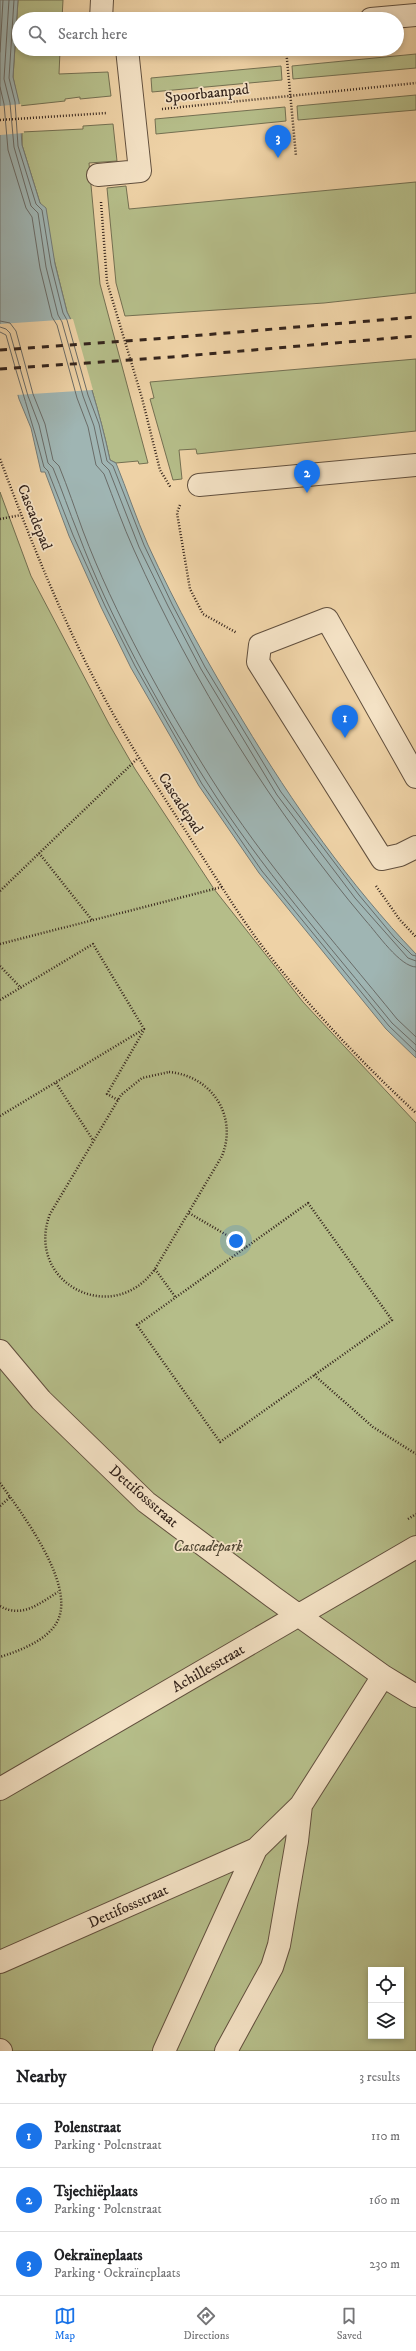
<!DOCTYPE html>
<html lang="en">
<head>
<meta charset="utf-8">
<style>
  body { margin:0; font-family:"IM FELL DW Pica",serif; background:#f6f6f6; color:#202124 }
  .controls { position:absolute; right:12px; bottom:12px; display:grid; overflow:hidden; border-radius:0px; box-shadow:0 2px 6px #0003 }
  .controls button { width:36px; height:36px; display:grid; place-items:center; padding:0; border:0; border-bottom:1px solid #e0e0e0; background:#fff; color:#202124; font:20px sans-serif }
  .you { position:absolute; left:236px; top:1241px; width:14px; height:14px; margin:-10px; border:3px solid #fff; border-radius:50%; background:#1a73e8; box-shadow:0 0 0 6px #1a73e833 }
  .badge { display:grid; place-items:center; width:26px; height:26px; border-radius:50%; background:#1a73e8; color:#fff; font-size:13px; font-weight:700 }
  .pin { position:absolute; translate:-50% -33px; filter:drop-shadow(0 1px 2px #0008) }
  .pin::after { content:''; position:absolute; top:21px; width:14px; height:12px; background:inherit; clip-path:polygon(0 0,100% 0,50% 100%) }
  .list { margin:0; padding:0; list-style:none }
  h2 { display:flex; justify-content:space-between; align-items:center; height:52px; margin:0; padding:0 16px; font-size:17px }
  h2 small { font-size:13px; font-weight:400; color:#757577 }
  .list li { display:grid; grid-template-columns:26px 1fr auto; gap:12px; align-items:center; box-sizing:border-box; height:64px; padding:0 16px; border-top:1px solid #e0e0e0 }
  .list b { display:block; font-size:15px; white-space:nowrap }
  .list p { margin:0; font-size:13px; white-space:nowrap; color:#757577 }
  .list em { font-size:13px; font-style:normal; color:#757577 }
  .icon { flex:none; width:22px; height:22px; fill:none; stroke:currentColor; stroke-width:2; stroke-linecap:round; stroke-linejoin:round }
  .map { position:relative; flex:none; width:416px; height:2051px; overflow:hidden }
  .search { position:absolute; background:#fff; box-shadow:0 2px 6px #0003; left:12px; right:12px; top:12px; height:44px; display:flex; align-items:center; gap:10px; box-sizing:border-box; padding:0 14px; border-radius:22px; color:#757577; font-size:15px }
  .sheet { height:244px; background:#fff }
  nav { display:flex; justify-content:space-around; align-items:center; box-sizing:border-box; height:56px; border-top:1px solid #e0e0e0; background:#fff; font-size:11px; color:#757577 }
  nav a { display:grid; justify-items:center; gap:2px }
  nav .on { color:#1a73e8 }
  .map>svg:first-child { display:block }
</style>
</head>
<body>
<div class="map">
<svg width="416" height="2051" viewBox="0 0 416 2051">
  <rect width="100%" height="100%" fill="#eed2a6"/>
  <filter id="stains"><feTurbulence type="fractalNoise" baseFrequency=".005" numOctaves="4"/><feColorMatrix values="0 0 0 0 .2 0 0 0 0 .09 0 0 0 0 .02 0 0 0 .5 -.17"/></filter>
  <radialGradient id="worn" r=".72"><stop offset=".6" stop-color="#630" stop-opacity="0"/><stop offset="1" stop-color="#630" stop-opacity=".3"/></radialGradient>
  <path fill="#b5bd89" stroke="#747052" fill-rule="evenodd" d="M18 0H63L62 19H19V49H84V52L60 51 59 74 108 72 111 96 80 99V97L65 99V101L19 106 13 77Z
    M416 54V68L293 79 292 66Z
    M281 66 282 80 152 92 151 78Z
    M416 95V110L298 120 297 106Z
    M285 107 286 121 156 134 155 119Z
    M113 124 117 161 89 163 100 284 148 463 139 464 138 461 116 463 110 460C100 412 84 365 70 318L67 312 40 203 22 145V132L83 129V126Z
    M416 182V293L324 303 125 316 116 283 107 188 126 186 129 209Z
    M416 359V431L197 454 196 449 179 450 182 479 173 480 150 399 154 398 150 382Z
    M0 492 31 576 109 724 135 769 214 889 303 1002 416 1123V2051H0ZM371 1970H401V2036H371Z"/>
  <path fill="#9fb5b3" stroke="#747b77" d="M0 0H18L13 77 19 102 22 145 40 203 46 208 55 264 67 312 70 318C84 365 100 412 110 460L116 463C127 490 136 518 148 545 176 606 208 664 243 721 293 804 349 884 416 954V1058L386 1029 259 873 199 786 131 668 101 607 69 536 45 472H41L31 428 19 399 0 329Z"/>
  <path fill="#eed2a6" d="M21 104 24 133 0 135V106Z
    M73 319 93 390 16 395 0 337V324Z"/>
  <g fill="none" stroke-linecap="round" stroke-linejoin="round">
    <path stroke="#6a6c68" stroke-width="1" d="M9 0 4 79 10 103 14 147 31 206 38 213 46 267 58 315 62 322 83 396 94 426 102 463 109 470 139 547 168 606 201 669 277 795 355 898 408 958 416 961
      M14 0 9 78 15 102 18 146 36 204 42 210 51 265 63 313 67 320 88 395 99 424 107 461 113 466 144 545 172 604 205 667 281 792 359 895 394 937 412 955 416 956
      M0 52 3 0
      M0 87 4 104 8 150 26 208 32 217 40 268 52 317 57 325 77 398 88 427 96 465 104 474C114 500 123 526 134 550 193 682 273 811 366 921 377 933 400 967 416 967
      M0 321 10 323 16 331 33 394 45 424 53 460 59 466C68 488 75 509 83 531 114 613 164 703 211 778 265 864 333 940 397 1019L416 1037
      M0 327 6 329 10 333 28 396 39 425 48 463 53 468C62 490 69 511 78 533 109 616 158 705 206 781 260 867 328 944 392 1023L416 1045
      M0 332 6 335C18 380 33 423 44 467L48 471 73 535 105 606 135 666 202 784 262 871 389 1026 416 1052"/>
    <defs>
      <path id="minor" d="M101 19 102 0
        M371 19 416 15
        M98 175 140 171 127 49
        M199 485 416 465
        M416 777 327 619 260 645 258 662 382 859 400 855 416 847
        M0 1351 41 1400 146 1502 273 1597 383 1676 416 1696
        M0 1789 416 1547
        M0 1962 256 1849 301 1805
        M0 2050 1 2051
        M164 2051 256 1849
        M226 2051 272 1967 279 1945 297 1841 301 1805 383 1676"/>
    </defs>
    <use href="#minor" stroke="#62503e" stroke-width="24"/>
    <path stroke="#34241c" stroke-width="2.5" stroke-dasharray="1 2" stroke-linecap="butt" d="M286 49 296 156
      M162 109 416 83
      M0 120 107 113
      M101 202 107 282 142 398 160 470 171 488
      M0 459C32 544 66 630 111 710 137 757 167 802 196 847 217 879 237 912 259 942 305 1003 360 1061 416 1113
      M180 505 177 513 190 589 203 614 237 633
      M0 519 21 515
      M39 853 92 920
      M376 886 400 920 416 937
      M0 891 138 758
      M0 944 222 887
      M0 966 21 988
      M0 1000 93 944 144 1029 0 1116
      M169 1072C212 1076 238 1116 222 1156L155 1269C112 1329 24 1282 50 1214L121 1095 142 1078Z
      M56 1083 93 1140
      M118 1100 107 1094 144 1030
      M308 1203 392 1320 220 1442 137 1325Z
      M189 1213 247 1247
      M155 1269 176 1298
      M314 1375 373 1427 416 1454
      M0 1483C21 1512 75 1583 58 1620 49 1640 19 1651 0 1657
      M0 1506 10 1497
      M408 1519 416 1514
      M0 1606C22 1619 40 1603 58 1592"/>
    <use href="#minor" stroke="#f4e2c5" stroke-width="22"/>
    <path stroke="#34241c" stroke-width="3" stroke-dasharray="7 7" stroke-linecap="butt" d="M0 350 167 338 416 317
      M0 369 172 357 416 336"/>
  </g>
  <g text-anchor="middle" stroke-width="3.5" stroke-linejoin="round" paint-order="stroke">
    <g font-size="15" fill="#34241c" stroke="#f4e2c5">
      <text transform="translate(207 93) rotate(-6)" y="5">Spoorbaanpad</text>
      <text transform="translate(35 517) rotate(68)" y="5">Cascadepad</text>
      <text transform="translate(181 803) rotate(57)" y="5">Cascadepad</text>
      <text transform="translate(144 1496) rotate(41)" y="5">Dettifossstraat</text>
      <text transform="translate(208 1668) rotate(-30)" y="5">Achillesstraat</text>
      <text transform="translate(128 1906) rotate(-24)" y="5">Dettifossstraat</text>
    </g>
    <g font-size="15" font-style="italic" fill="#544a37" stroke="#f4e2c5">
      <text x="208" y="1551">Cascadepark</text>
    </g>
  </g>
  <rect width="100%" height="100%" filter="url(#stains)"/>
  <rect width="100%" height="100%" fill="url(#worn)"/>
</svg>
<div class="controls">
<button><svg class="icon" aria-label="locate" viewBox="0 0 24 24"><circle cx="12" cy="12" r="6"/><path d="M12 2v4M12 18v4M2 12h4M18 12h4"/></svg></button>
<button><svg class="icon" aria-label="layers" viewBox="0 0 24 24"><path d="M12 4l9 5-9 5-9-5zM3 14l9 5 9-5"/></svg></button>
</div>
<div class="you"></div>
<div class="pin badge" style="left:345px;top:738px">1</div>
<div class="pin badge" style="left:307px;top:493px">2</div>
<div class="pin badge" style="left:278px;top:158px">3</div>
<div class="search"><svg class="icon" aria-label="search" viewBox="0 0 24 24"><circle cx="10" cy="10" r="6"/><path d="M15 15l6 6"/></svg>Search here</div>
</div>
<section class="sheet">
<h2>Nearby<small>3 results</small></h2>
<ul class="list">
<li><span class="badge">1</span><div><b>Polenstraat</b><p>Parking · Polenstraat</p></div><em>110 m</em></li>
<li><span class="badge">2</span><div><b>Tsjechiëplaats</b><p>Parking · Polenstraat</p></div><em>160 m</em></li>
<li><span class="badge">3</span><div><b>Oekraïneplaats</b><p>Parking · Oekraïneplaats</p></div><em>230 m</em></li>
</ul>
</section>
<nav>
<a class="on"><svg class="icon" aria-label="map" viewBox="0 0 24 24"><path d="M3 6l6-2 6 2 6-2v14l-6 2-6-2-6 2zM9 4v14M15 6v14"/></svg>Map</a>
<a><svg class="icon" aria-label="directions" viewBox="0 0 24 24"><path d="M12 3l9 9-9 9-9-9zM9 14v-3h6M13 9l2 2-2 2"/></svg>Directions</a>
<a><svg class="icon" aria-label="saved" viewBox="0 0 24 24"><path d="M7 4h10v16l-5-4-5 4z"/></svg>Saved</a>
</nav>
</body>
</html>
